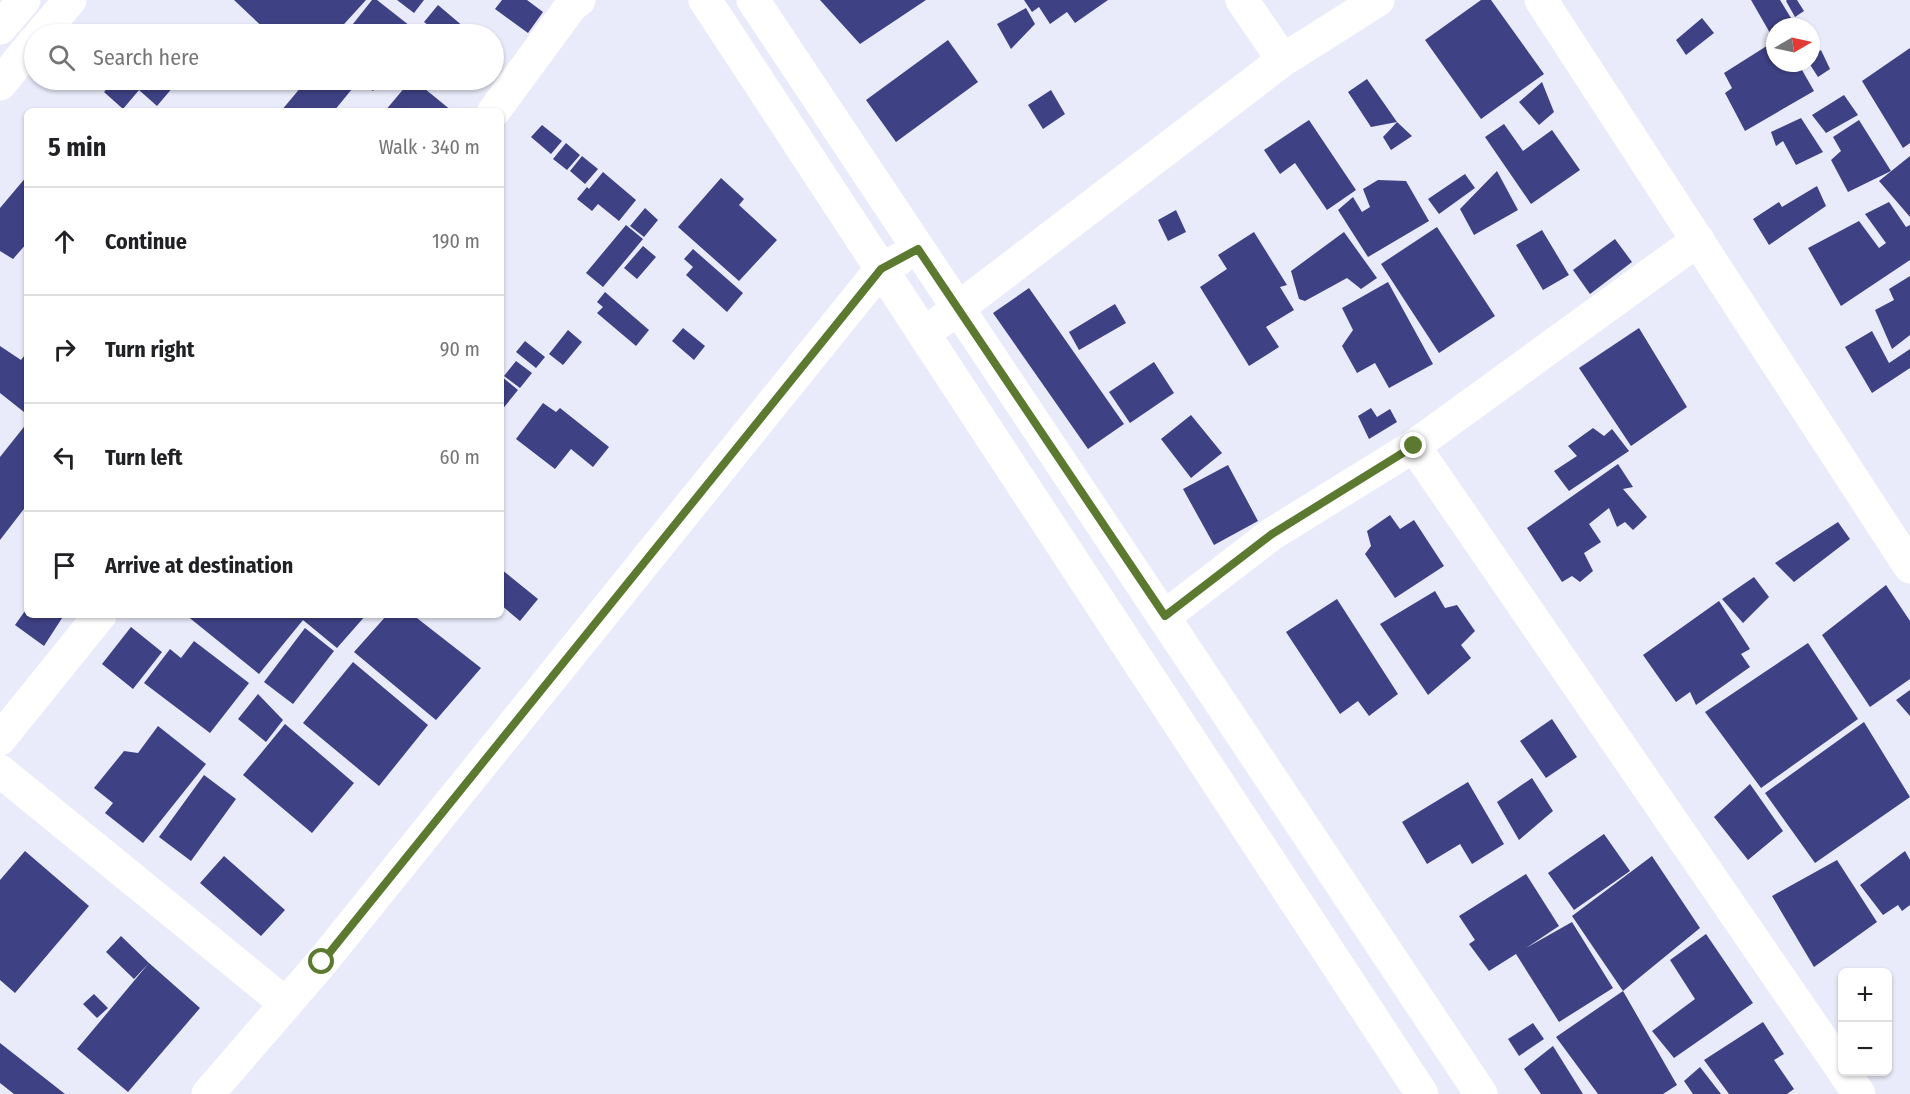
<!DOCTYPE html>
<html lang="en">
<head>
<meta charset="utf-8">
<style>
  body { margin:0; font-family:"Fira Sans Condensed",sans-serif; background:#f6f6f6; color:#202124 }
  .controls { position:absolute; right:18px; bottom:18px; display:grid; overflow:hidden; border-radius:9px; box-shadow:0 2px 4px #0004 }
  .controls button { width:54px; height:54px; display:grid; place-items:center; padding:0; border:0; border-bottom:2px solid #e0e0e0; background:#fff; color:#202124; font:30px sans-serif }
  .compass { position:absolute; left:1766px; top:18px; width:54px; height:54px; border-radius:50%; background:#fff; box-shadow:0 2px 4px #0004; rotate:81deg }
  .stop { position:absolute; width:18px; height:18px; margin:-14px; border:4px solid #5b7a30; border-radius:50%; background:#fff }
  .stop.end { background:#5b7a30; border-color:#fff; box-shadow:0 2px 6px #0008 }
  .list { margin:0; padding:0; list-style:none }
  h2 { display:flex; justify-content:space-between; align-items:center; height:78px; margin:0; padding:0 24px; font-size:26px }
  h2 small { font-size:20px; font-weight:400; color:#757577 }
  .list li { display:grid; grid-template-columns:39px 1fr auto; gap:18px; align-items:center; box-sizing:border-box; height:108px; padding:0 24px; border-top:2px solid #e0e0e0 }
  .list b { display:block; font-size:22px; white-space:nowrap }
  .list em { font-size:20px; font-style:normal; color:#757577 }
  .icon { flex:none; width:33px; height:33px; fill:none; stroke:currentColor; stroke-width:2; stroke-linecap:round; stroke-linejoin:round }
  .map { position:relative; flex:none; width:1910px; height:1094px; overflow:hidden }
  .search { position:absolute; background:#fff; box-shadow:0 2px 4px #0004; left:24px; top:24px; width:480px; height:66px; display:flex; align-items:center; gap:15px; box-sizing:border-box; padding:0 21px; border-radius:33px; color:#757577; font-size:22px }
  .panel { position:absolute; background:#fff; box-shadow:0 2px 4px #0004; left:24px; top:108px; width:480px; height:510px; border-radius:9px }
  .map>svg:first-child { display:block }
</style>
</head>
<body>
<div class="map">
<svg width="1910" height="1094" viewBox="0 0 1910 1094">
  <rect width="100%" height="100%" fill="#e9ebfa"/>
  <path fill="#3e4183" d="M234 0H366L335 34H270Z
    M372 0H377L419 33 418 34H345Z
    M397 0H424L414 13Z
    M502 0H527L543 12 528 33 495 9Z
    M820 0H926L860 44Z
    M1024 0H1108L1075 23 1067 12 1050 24 1039 7 1032 12Z
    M1481 0H1491L1544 74 1481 119 1425 40Z
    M1751 0H1780L1791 18 1779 27H1775V30L1770 33Z
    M1787 0H1797L1804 11 1795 17 1786 1Z
    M438 5 471 33 470 34H440L424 22Z
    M1026 8 1035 24 1011 49 997 24Z
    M1702 18 1714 33 1686 55 1676 40Z
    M948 40 978 82 896 142 866 100Z
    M1773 42 1775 46V63H1798L1814 91 1745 131 1725 93 1732 88 1724 73Z
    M1910 48V143L1903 148 1862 81Z
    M1821 50 1830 69 1818 77 1809 63H1811V56Z
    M1367 79 1397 122 1371 127 1348 92Z
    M115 80H179L157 106 139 90 123 109 104 92Z
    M307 80H341L352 89 334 111H281Z
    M358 80H382L373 91Z
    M411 80H414L452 111H385Z
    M1542 82 1554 112 1539 125 1519 102Z
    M1051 90 1065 114 1043 129 1028 105Z
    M1844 95 1858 115 1826 133 1812 115Z
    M1801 118 1823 152 1796 165 1783 141 1776 146 1771 132Z
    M1309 120 1356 190 1327 210 1295 163 1280 174 1264 150Z
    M1859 120 1891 171 1848 192 1831 160 1841 151 1833 137Z
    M1397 122 1412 136 1391 150 1383 137Z
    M1504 124 1523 151 1552 130 1580 170 1531 204 1485 137Z
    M542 125 562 141 551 154 531 137Z
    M566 143 580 155 567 170 553 159Z
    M582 156 598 169 585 184 570 171Z
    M1910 156V217L1879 181Z
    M1497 171 1518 210 1474 235 1460 209Z
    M603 172 636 200 619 221 598 204 592 211 577 199 587 187 589 189Z
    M1465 174 1475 188 1439 214 1428 199Z
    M27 176V243L13 259 0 251V208Z
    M721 178 744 199 739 205 777 240 739 281 678 227Z
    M1378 180 1406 181 1429 221 1368 257 1338 210 1353 197 1362 212 1370 207 1363 189Z
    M1817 186 1826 206 1769 245 1753 219 1779 202 1782 207Z
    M1889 202 1906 227 1910 225V260L1841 306 1808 248 1859 221 1879 248 1886 243 1865 214Z
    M645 208 658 220 644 237 630 226Z
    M1176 210 1186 232 1168 241 1158 220Z
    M626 225 643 239 603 287 586 273Z
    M1437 227 1495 316 1439 353 1381 264Z
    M1542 230 1569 275 1543 290 1516 245Z
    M1254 232 1287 285 1280 287 1294 310 1266 327 1279 347 1249 366 1200 287 1227 269 1218 255Z
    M1344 232 1377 278 1361 289 1347 278 1305 301 1299 299 1291 271Z
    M1615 239 1632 262 1590 294 1573 270Z
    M643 246 656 257 637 279 624 268Z
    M693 249 743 293 727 312 686 275 693 267 684 259Z
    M1910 276V335L1892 349 1875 310 1894 300 1889 289Z
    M1388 282 1433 364 1389 388 1375 363 1357 373 1342 346 1353 330 1342 308Z
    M1029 288 1124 424 1088 449 993 313Z
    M605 292 649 330 636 346 597 313 603 307 597 302Z
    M1115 304 1126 323 1079 350 1069 332Z
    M683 328 705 346 694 360 672 341Z
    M1639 328 1687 407 1631 446 1579 368Z
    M568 330 582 342 563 365 549 354Z
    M1872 331 1889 363 1910 349V368L1872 393 1845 347Z
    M525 341 545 357 536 368 516 352Z
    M0 346 21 360 27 352V409L24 412 0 393Z
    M516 361 532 373 520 388 504 376Z
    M1154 362 1174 393 1130 423 1109 392Z
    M501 376 518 390 501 411Z
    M543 403 556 412 560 408 609 447 593 467 571 449 555 469 516 439Z
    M1371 408 1377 417 1390 409 1397 422 1369 439 1358 416Z
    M1191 415 1222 453 1191 478 1161 439Z
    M27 423V505L0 540V457Z
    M1593 428 1604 436 1612 429 1629 451 1569 491 1554 471 1577 456 1568 446Z
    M1618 464 1633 487 1623 489 1647 517 1633 530 1625 522 1617 527 1609 508 1589 524 1601 542 1584 553 1593 571 1580 582 1572 576 1562 582 1527 528Z
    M1228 465 1258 521 1214 545 1183 489Z
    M1390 515 1400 529 1414 520 1444 566 1395 598 1365 554 1371 546 1367 531Z
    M1838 522 1850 539 1794 582 1775 563Z
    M501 569 538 599 520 621 501 605Z
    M1754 577 1769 597 1743 623 1722 599Z
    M1886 585 1910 621V679L1870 707 1822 635Z
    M1435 591 1445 608 1457 605 1475 631 1461 645 1471 658 1428 695 1380 624Z
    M1337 599 1398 694 1369 716 1358 701 1340 714 1286 632Z
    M1719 601 1750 649 1741 654 1750 667 1696 705 1690 692 1676 702 1643 655Z
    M27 608V615H64L44 646 15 625Z
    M186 615H366L337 648 303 620 259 674Z
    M387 615H413L481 668 436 720 354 652Z
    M131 627 162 652 133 689 102 664Z
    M305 628 334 651 293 704 264 682Z
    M194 641 249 683 210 733 144 683 170 649 181 658Z
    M1808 643 1858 719 1761 788 1705 712Z
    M353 662 428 725 379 786 303 723Z
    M1910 690V716L1896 700Z
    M258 694 283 720 266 742 238 719Z
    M1552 719 1577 757 1546 778 1520 741Z
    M1864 722 1910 797 1815 863 1765 793Z
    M285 724 354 783 312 833 243 775Z
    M158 726 206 764 143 843 105 813 113 803 94 788 124 751 138 753Z
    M204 775 236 799 191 861 159 837Z
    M1532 778 1553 811 1519 840 1497 802Z
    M1468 782 1504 844 1472 864 1460 844 1427 864 1402 822Z
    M1750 784 1783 831 1748 860 1714 817Z
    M1604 834 1630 871 1574 910 1548 873Z
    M25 851 89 906 15 993 0 980V880Z
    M1905 851 1910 860V905L1902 911 1898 905 1883 915 1860 885Z
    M224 856 285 910 261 936 200 883Z
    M1652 856 1700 928 1623 991 1572 916Z
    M1837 860 1877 922 1814 967 1772 896Z
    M1526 874 1559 926 1526 948 1572 922 1613 988 1559 1022 1516 954 1489 971 1469 944 1475 940 1459 916Z
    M1706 934 1753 1003 1674 1058 1652 1031 1695 999 1670 960Z
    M121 936 149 963 134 979 106 952Z
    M149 963 200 1008 128 1092 77 1049Z
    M1623 991 1677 1085 1663 1094H1598L1556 1037Z
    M94 994 108 1008 97 1018 83 1004Z
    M1763 1022 1784 1054 1774 1060 1794 1089 1787 1094H1729L1704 1060Z
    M1533 1023 1544 1039 1519 1056 1508 1039Z
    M0 1043 65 1094H14L0 1083Z
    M1553 1046 1583 1094H1541L1524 1069Z
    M1700 1067 1721 1094H1693L1684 1081Z"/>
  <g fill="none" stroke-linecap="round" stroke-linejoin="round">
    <path stroke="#fff" stroke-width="33" d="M705 0 1422 1094
      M753 0C995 365 1239 729 1481 1094
      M1242 0 1283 60
      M1541 0 1910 567
      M0 28 24 0
      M41 34 70 0
      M0 84 34 42
      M494 111 572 5 579 0
      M940 322 1283 60 1378 0
      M1414 446 1842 1069
      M1165 616 1272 534 1414 446 1698 240
      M0 739 100 615
      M0 771 286 1004
      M1844 1072 1859 1094
      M208 1094 322 962 881 269 898 260"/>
  </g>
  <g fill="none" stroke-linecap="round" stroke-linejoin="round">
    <path stroke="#5b7a30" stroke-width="8" d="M322 962 881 269 918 249 1165 616 1272 534 1414 446"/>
  </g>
</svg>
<div class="controls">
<button>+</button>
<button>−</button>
</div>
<svg class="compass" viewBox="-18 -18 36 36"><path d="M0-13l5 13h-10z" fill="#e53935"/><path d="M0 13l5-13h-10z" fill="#757577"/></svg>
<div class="stop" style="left:322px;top:962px"></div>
<div class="stop end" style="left:1414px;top:446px"></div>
<div class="search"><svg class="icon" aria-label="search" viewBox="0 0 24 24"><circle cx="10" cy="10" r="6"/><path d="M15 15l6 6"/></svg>Search here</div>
<section class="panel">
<h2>5 min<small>Walk · 340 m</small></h2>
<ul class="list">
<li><svg class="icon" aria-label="ahead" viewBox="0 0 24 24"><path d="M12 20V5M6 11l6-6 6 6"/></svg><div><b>Continue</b></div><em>190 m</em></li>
<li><svg class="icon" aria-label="right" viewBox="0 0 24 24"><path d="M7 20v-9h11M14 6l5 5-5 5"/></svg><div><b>Turn right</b></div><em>90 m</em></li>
<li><svg class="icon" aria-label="left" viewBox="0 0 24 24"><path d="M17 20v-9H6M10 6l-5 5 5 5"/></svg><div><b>Turn left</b></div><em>60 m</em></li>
<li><svg class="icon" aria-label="arrive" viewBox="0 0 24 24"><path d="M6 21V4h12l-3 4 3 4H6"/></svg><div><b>Arrive at destination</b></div></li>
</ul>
</section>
</div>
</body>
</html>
